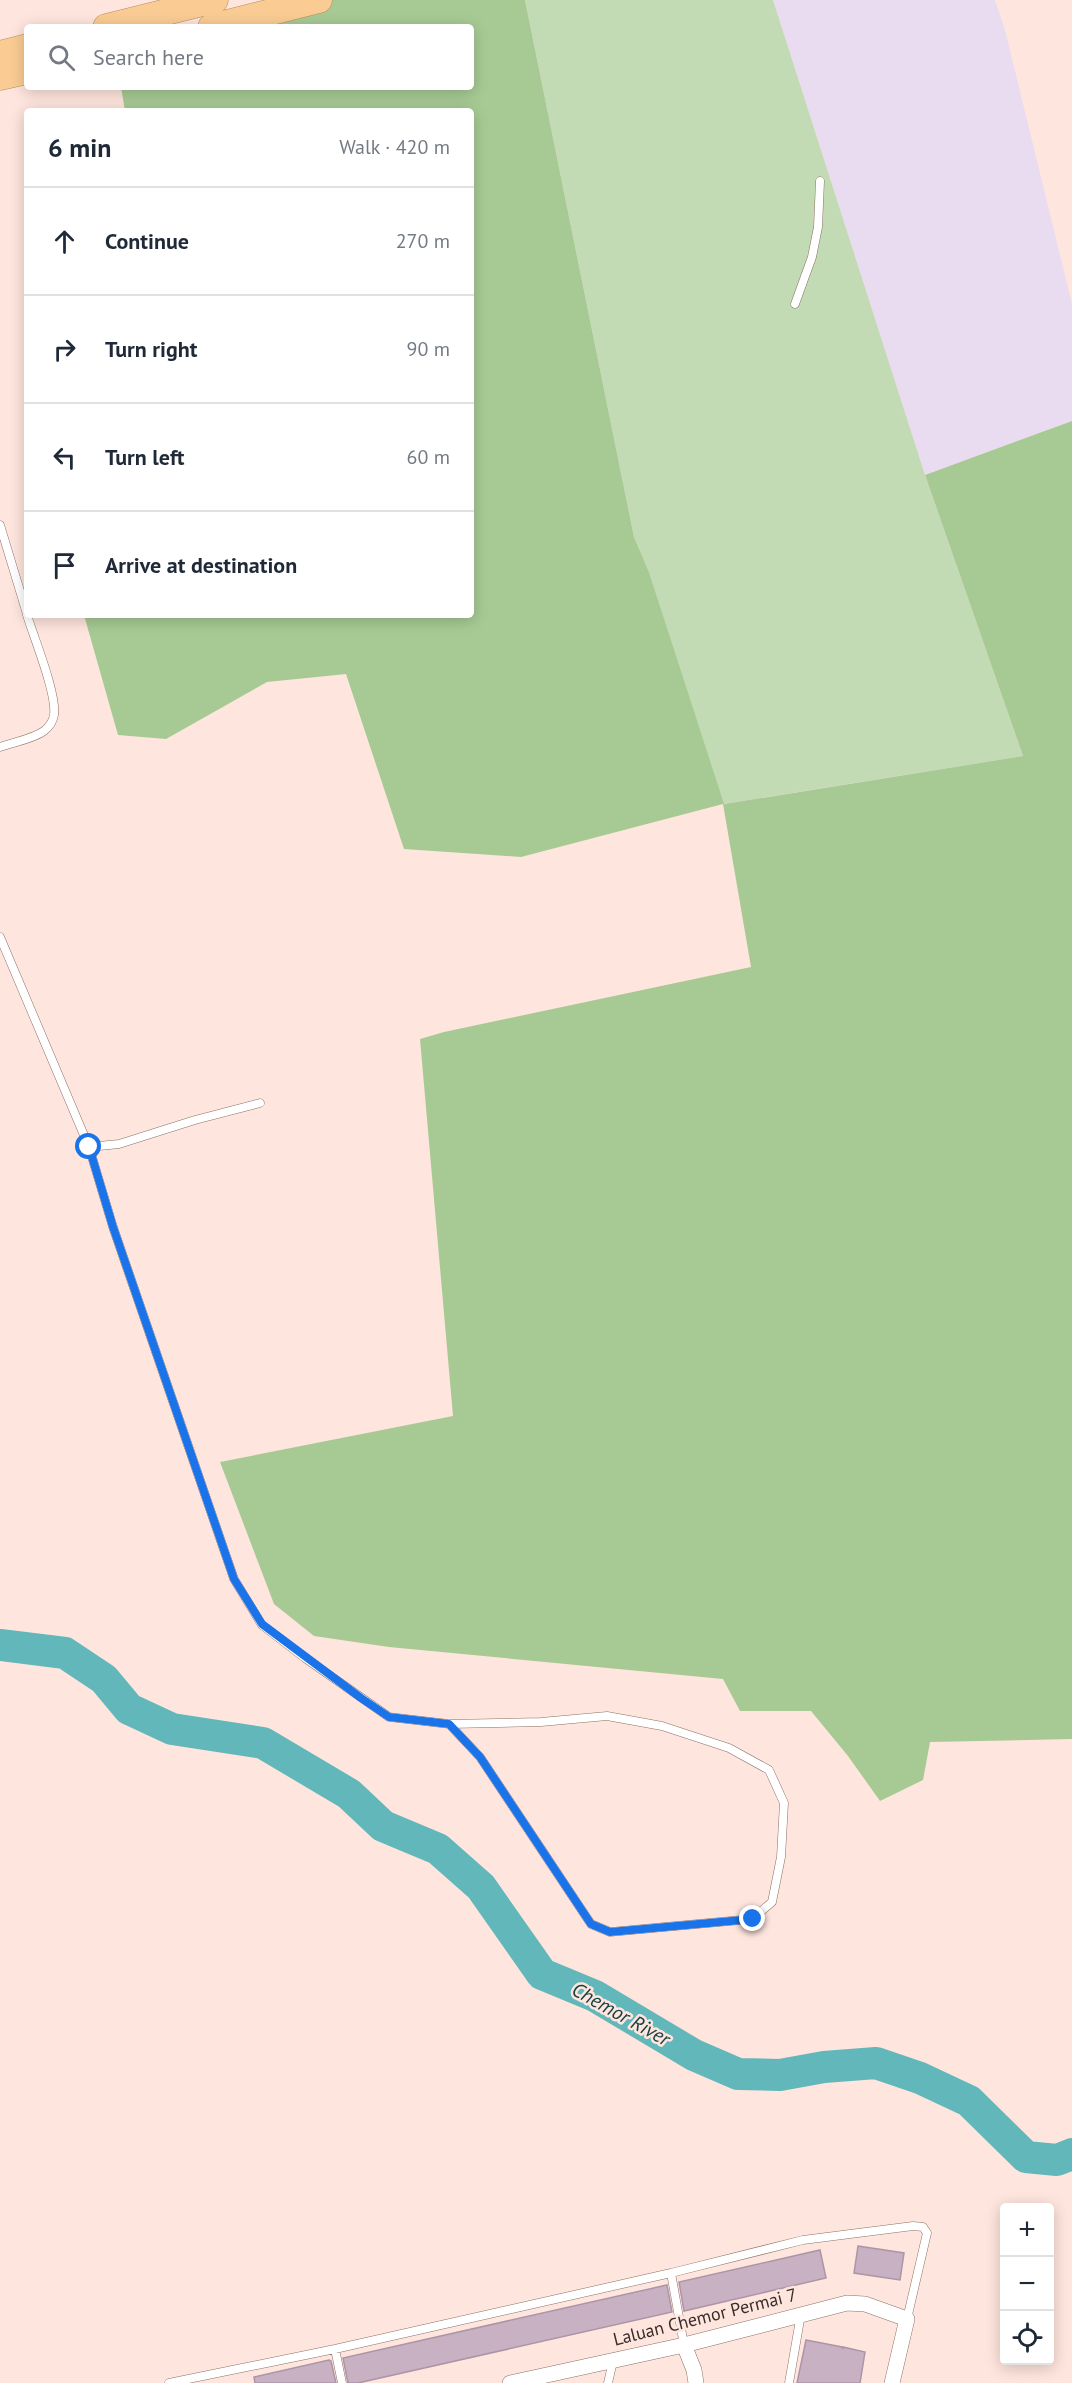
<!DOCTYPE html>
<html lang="en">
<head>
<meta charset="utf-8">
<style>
  body { margin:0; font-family:"PT Sans",sans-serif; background:#f2f2f3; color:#1f2937 }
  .controls { position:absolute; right:18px; bottom:18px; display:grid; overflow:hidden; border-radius:6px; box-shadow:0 3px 15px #0003 }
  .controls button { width:54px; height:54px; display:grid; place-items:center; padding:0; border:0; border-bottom:2px solid #e0e1e3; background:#fff; color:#1f2937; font:30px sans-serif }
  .stop { position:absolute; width:18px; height:18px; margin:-14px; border:4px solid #1a73e8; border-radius:50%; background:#fff }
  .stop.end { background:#1a73e8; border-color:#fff; box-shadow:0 2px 6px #0008 }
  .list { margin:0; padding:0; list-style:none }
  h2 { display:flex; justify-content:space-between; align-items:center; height:78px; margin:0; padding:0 24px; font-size:26px }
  h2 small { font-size:20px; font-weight:400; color:#747a83 }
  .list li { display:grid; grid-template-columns:39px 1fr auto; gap:18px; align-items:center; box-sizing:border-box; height:108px; padding:0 24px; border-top:2px solid #e0e1e3 }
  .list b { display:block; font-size:22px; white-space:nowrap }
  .list em { font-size:20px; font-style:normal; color:#747a83 }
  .icon { flex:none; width:33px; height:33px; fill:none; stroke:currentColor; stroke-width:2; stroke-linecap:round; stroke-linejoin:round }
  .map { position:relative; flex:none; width:1072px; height:2383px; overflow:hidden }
  .search { position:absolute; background:#fff; box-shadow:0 3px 15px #0003; left:24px; top:24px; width:450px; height:66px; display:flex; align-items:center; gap:15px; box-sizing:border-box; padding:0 21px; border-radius:6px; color:#747a83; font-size:22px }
  .panel { position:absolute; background:#fff; box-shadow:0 3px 15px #0003; left:24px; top:108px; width:450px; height:510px; border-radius:6px }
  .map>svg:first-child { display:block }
</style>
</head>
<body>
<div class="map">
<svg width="1072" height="2383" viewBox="0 0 1072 2383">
  <rect width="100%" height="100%" fill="#fee5dd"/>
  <path fill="#e9dcf0" d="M773 0H995L1005 30 1072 304V421L925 475Z"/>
  <path fill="#c2dbb5" d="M525 0H773L925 475 1023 756 723 804 649 572 634 537Z"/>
  <path fill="#a7ca94" d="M319 0H525L634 537 649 572 724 804 1023 756 925 475 1072 421V1739L930 1742 923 1780 880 1801 848 1756 811 1711H740L723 1679 389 1647 314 1636 274 1604 220 1462 453 1416 420 1039 444 1032 751 967 723 804 521 857 404 849 346 674 267 682 166 739 118 735 84 615H471V111H125L121 87H471V27H211Z"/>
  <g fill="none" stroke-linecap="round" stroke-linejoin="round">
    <path stroke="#61b7ba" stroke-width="32" d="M0 1645 65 1653 104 1679 129 1709 172 1729 263 1743 349 1794 383 1826 438 1849 481 1887 542 1974 595 1996 694 2055 738 2074 780 2075 824 2067 876 2063 920 2078 969 2101 1026 2157 1057 2160 1072 2154"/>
  </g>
  <path fill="#c8b1c3" stroke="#ac95a7" stroke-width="1.5" d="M858 2246 904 2253 900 2280 854 2273Z
    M820 2250 826 2278 684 2311 679 2282Z
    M667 2285 672 2312 358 2383H348L343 2358Z
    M806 2340 842 2347 843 2349V2347L865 2352 860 2383H797Z
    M329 2360 331 2361 336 2383H255L254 2377Z"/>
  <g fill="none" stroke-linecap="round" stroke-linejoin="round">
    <defs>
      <path id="service" d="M795 304 812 257 818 227 820 181
        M0 525 27 614
        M0 747C14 742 33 739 44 731 49 727 53 721 54 715 57 694 34 638 27 615
        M0 937 89 1147 113 1227 234 1579 262 1625 305 1658 389 1717 449 1724 541 1722 607 1716 662 1726 729 1748 769 1770 784 1803 781 1857 772 1902 752 1919 610 1932 591 1924 480 1757 449 1724
        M89 1147 119 1144 195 1120 260 1103
        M671 2273 684 2345
        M335 2349 342 2383
        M169 2383 335 2349 671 2273 803 2240 913 2226 923 2227 927 2233 907 2319
        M608 2383 613 2361
        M789 2383 801 2314"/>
      <path id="minor" d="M684 2345 694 2370 696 2383
        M510 2383 684 2345 847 2303 865 2304 907 2319 892 2383"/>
      <path id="trunk" d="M106 27 215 0
        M211 27 319 0
        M0 54 27 47
        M0 77 27 71"/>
    </defs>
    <use href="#service" stroke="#8c7168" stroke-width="9"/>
    <use href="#minor" stroke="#8c7168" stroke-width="16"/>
    <use href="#trunk" stroke="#b68d5c" stroke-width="27"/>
    <use href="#service" stroke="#fff" stroke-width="8"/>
    <use href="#minor" stroke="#fff" stroke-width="15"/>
    <use href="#trunk" stroke="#facc93" stroke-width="26"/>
  </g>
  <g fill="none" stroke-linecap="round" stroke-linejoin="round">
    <path stroke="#1a73e8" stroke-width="8" d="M89 1147 113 1227 234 1579 262 1624 361 1698 389 1717 449 1724 480 1757 591 1924 610 1932 753 1919"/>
  </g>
  <g text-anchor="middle" stroke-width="5" stroke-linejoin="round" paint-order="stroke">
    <g font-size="18" fill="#392d29" stroke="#fee5dd">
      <text transform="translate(705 2317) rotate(-14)" y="6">Laluan Chemor Permai 7</text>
    </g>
    <g font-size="20" font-style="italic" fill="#174042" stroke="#fee5dd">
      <text transform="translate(621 2014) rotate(29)" y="7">Chemor River</text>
    </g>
  </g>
</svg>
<div class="controls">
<button>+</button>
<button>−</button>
<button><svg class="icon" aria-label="locate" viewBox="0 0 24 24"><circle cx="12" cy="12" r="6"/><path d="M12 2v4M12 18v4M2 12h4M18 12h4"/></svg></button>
</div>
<div class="stop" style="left:89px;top:1147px"></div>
<div class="stop end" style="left:753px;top:1919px"></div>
<div class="search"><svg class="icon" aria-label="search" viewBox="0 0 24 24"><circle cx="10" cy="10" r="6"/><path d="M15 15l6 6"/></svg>Search here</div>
<section class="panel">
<h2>6 min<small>Walk · 420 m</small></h2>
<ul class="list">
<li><svg class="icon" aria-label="ahead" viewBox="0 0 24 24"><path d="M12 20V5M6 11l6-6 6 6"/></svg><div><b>Continue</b></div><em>270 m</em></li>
<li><svg class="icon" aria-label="right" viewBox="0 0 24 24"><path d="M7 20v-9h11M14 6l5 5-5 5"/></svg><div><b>Turn right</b></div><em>90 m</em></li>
<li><svg class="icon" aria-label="left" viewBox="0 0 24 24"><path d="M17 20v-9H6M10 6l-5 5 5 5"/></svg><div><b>Turn left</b></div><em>60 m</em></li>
<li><svg class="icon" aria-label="arrive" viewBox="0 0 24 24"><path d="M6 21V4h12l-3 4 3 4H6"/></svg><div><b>Arrive at destination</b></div></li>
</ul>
</section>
</div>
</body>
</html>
